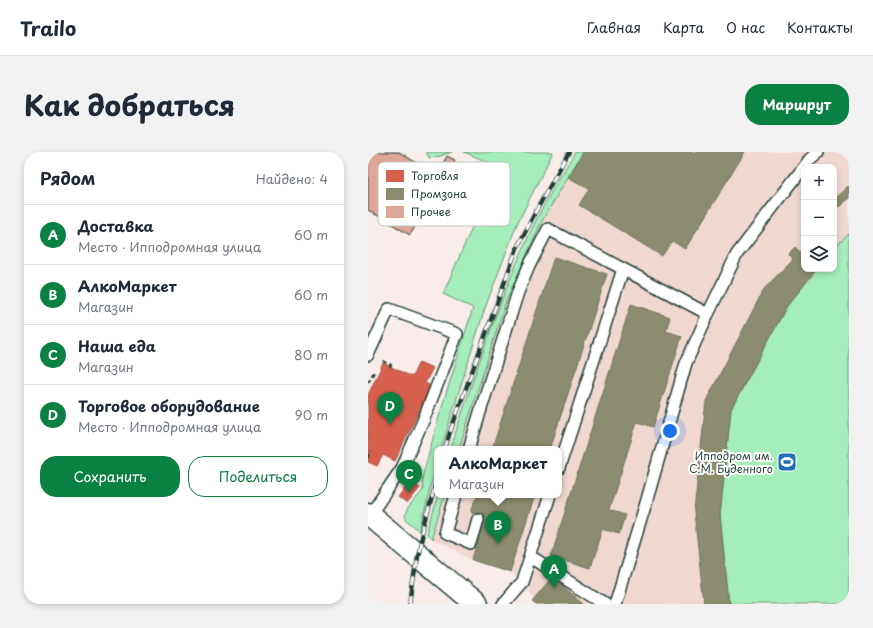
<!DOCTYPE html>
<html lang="ru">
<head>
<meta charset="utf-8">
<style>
  body { margin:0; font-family:"Playpen Sans",sans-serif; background:#f2f2f3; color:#1f2937 }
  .controls { position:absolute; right:12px; top:12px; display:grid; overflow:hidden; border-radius:8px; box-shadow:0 2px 6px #0003 }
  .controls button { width:36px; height:36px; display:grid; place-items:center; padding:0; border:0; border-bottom:1px solid #e0e1e3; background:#fff; color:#1f2937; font:20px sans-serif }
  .you { position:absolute; left:302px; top:279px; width:14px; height:14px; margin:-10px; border:3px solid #fff; border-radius:50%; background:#1a73e8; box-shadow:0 0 0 6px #1a73e833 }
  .badge { display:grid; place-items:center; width:26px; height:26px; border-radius:50%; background:#0b8043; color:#fff; font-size:13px; font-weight:700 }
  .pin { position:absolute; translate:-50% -33px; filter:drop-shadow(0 1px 2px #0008) }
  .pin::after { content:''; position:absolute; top:21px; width:14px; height:12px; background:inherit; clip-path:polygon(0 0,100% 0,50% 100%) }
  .popup { position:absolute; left:66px; top:294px; width:128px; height:52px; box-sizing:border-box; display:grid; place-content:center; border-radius:8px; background:#fff; filter:drop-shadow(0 1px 3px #0005); font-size:13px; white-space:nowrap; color:#747a83 }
  .popup b { font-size:15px; color:#1f2937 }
  .popup::after { content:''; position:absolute; left:50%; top:100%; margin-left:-8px; border:8px solid transparent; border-top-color:#fff }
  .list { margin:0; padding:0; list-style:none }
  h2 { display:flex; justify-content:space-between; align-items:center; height:52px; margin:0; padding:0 16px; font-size:17px }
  h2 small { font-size:13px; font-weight:400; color:#747a83 }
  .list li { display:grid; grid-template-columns:26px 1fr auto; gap:12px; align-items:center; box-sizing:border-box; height:60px; padding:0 16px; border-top:1px solid #e0e1e3 }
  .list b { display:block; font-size:15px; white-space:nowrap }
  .list p { margin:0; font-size:13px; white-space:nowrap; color:#747a83 }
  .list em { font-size:13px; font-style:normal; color:#747a83 }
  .actions { display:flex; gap:8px; padding:12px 16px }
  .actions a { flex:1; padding:9px 0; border:1px solid #0b8043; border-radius:16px; text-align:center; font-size:14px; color:#0b8043 }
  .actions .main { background:#0b8043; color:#fff }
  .icon { flex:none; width:22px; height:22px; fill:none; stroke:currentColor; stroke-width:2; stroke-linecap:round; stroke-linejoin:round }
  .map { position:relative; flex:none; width:481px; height:452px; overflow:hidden; border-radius:16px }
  header { display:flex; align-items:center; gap:24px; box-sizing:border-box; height:56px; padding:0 20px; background:#fff; border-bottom:1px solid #e0e1e3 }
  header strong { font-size:19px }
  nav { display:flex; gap:22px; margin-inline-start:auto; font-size:14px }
  .intro { display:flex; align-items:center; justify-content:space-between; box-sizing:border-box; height:96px; padding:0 24px }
  h1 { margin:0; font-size:28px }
  .button { padding:10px 18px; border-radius:16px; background:#0b8043; color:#fff; font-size:14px; font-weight:700 }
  main { display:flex; gap:24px; padding:0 24px }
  aside { flex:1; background:#fff; border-radius:16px; box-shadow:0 2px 6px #0003 }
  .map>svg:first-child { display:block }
</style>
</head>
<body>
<header>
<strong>Trailo</strong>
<nav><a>Главная</a><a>Карта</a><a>О нас</a><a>Контакты</a></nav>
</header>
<div class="intro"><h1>Как добраться</h1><a class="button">Маршрут</a></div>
<main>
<aside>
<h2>Рядом<small>Найдено: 4</small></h2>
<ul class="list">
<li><span class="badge">A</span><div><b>Доставка</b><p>Место · Ипподромная улица</p></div><em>60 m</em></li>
<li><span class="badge">B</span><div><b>АлкоМаркет</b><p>Магазин</p></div><em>60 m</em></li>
<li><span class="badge">C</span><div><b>Наша еда</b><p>Магазин</p></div><em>80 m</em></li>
<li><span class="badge">D</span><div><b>Торговое оборудование</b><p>Место · Ипподромная улица</p></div><em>90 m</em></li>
</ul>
<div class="actions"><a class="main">Сохранить</a><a>Поделиться</a></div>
</aside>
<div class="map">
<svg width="481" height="452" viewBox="0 0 481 452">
  <rect width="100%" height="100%" fill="#f8edea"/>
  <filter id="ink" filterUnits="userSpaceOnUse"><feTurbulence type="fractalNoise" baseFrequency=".025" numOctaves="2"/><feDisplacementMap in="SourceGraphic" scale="8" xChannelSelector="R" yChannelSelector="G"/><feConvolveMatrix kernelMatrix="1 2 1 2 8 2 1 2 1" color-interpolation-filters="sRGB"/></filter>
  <g filter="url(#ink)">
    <path fill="#f0d8d1" d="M215 0H481V82L466 96V15H436V117H449L440 128 352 363 361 452H168L164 449 166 446 142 420 105 408 63 387 77 343H191V297H91L138 149 174 69Z"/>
    <path fill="#a5edba" stroke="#629577" d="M58 0H84L72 4 61 6Z
      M96 0H185L149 72 117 156 73 297H69V312L63 332 52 379 38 367C38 366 37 365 37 364 37 357 51 344 55 338L54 326 72 261 105 156 75 142 128 21 122 11Z
      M207 0H215L174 69 138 149 91 297H83L87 282C109 217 130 151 159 88 172 57 190 29 207 0Z
      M481 82V452H361L352 363 363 257 419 154 449 117H466V96Z
      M70 343H77L63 387 59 382Z"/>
    <path fill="#d6604d" stroke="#9f5646" d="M51 210 65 216 57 231 63 234 27 309 15 303 9 314 0 310V243L15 211 44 225Z
      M42 329 52 336 39 352 30 345Z"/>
    <path fill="#8c8c6e" stroke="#6b745d" d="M216 0H377L317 97 304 89 294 104 211 53 221 37 200 25Z
      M480 34 481 35V46L471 55 466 49V47Z
      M427 95 436 104V117H449L419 154 363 257 352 363 361 452H336L326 360 338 249 396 137 425 107 420 102Z
      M186 105 239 122 182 297H124Z
      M263 152 302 165 298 179 314 184 285 275 269 270 241 358 257 363 251 382 235 377 222 416 183 404Z
      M109 343H167L142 420 105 408 118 365 103 360Z
      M184 425 216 452H168L164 449Z"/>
    <path fill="#dea696" stroke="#1f3d34" d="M4 0H31L76 28 42 83 0 58V7Z
      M79 4 87 8 77 25 70 21Z
      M108 36 117 41 109 58 100 54Z"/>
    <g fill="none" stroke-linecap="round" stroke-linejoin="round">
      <defs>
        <path id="service" d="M0 203 21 157 89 182 55 269 34 316 2 363
          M101 297 113 257 150 140 161 114 180 77 255 117
          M191 316 255 117 340 162
          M88 343 77 381 103 392 110 367
          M163 405 237 452
          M135 452 154 430 182 343
          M247 452 278 351 318 211 340 162 369 102 442 7 450 0"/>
        <path id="tertiary" d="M0 362 108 452"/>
      </defs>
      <use href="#service" stroke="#1f3d34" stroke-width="14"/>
      <use href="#tertiary" stroke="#1f3d34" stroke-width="25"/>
      <path stroke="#1f3d34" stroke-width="2.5" stroke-dasharray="4 3" stroke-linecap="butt" d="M15 209 23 213 22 215
        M0 229H1L7 218
        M0 306 3 299"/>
      <use href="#service" stroke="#fff" stroke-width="11"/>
      <use href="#tertiary" stroke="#fff" stroke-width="22"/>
      <defs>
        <path id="rail" d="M77 297 81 283 149 96 168 59 201 0
          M42 452 49 403 53 385 69 327"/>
      </defs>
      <use href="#rail" stroke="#1f3d34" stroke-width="4.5"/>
      <use href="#rail" stroke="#fff" stroke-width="3" stroke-dasharray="9" stroke-linecap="butt"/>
    </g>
  </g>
  <defs>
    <symbol id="stadium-square" viewBox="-11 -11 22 22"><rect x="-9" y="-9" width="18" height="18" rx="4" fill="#1f6fb2" stroke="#fff"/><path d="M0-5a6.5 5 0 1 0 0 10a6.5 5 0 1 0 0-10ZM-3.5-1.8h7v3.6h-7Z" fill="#fff"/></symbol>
  </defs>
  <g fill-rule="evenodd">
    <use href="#stadium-square" x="408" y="299" width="22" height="22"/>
  </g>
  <g text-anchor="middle" stroke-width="4" stroke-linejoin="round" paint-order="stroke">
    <g font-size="11" fill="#1f3d34" stroke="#fff" text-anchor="end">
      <text x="405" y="308">Ипподром им.<tspan x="405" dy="13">С.М. Буденного</tspan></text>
    </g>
  </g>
  <rect x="10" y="10" width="132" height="64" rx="6" fill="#fff" stroke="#bcc5c2" stroke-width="1"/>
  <rect x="18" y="18" width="18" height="12" fill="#d6604d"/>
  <rect x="18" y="36" width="18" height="12" fill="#8c8c6e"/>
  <rect x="18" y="54" width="18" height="12" fill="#dea696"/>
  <g font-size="11" fill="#1f3d34">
    <text x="43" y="28">Торговля</text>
    <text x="43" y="46">Промзона</text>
    <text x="43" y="64">Прочее</text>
  </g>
</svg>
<div class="controls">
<button>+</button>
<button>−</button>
<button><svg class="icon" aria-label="layers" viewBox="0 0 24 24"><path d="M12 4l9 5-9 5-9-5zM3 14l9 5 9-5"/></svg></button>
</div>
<div class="you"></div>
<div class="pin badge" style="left:186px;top:436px">A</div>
<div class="pin badge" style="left:130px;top:392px">B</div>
<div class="popup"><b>АлкоМаркет</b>Магазин</div>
<div class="pin badge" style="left:41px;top:341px">C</div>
<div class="pin badge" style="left:22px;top:273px">D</div>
</div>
</main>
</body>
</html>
